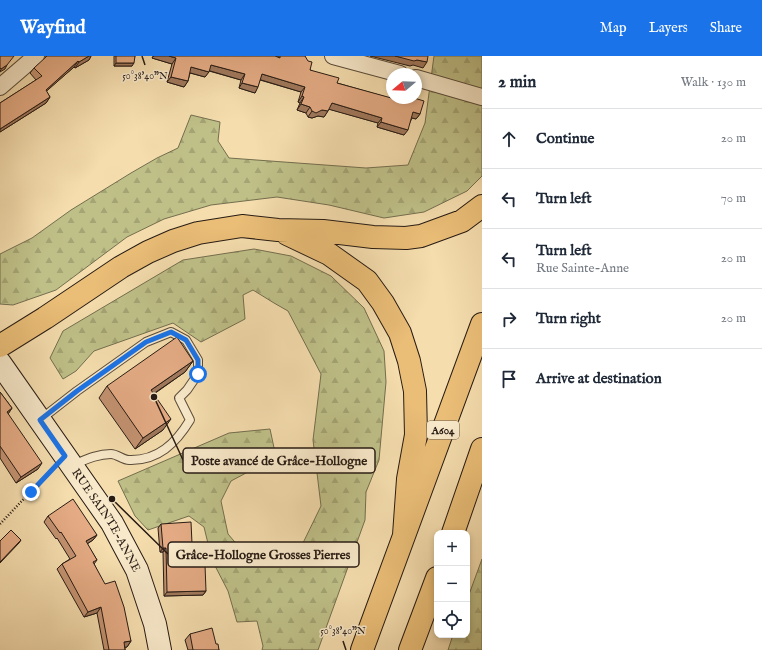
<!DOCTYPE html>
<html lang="en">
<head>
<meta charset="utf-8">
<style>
  body { margin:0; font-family:"IM FELL English",serif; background:#f6f6f7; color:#1f2937 }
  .controls { position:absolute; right:12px; bottom:12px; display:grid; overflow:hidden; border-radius:8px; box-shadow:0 2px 6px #0003 }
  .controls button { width:36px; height:36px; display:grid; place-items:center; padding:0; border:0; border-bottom:1px solid #e0e1e3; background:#fff; color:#1f2937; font:20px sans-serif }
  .compass { position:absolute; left:386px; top:12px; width:36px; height:36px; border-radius:50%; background:#fff; box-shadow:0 2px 6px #0003; rotate:251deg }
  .stop { position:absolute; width:12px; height:12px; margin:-9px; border:3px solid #1a73e8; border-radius:50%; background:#fff }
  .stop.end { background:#1a73e8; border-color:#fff; box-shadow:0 1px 4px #0008 }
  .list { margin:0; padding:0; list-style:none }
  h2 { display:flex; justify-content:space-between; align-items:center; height:52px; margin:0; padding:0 16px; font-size:17px }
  h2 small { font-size:13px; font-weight:400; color:#747a83 }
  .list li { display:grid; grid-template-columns:26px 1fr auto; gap:12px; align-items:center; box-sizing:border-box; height:60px; padding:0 16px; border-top:1px solid #e0e1e3 }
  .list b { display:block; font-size:15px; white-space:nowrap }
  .list p { margin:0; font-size:13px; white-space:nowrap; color:#747a83 }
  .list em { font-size:13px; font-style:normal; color:#747a83 }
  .icon { flex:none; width:22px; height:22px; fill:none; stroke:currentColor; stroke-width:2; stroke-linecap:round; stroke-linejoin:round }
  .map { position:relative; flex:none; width:482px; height:594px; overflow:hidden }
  header { display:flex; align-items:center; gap:24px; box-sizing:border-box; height:56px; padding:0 20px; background:#1a73e8; color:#fff }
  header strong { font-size:19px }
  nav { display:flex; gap:22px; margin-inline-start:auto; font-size:14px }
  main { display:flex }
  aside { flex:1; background:#fff }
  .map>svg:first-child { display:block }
</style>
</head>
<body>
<header>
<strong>Wayfind</strong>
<nav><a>Map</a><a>Layers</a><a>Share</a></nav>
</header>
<main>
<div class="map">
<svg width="482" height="594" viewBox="0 0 482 594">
  <defs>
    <pattern id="forest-firs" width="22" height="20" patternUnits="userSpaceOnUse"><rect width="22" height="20" fill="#bfc088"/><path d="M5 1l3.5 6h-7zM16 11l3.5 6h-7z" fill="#a4a474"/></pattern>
  </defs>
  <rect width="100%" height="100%" fill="#f5ddae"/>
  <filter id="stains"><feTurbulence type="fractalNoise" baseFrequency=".005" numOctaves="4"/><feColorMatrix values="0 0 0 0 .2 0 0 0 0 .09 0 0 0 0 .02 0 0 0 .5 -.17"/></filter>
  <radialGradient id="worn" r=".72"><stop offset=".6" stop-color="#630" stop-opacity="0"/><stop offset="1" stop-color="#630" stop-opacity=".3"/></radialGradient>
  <path fill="url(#forest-firs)" stroke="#736e4e" d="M434 0H482V120L467 135 424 156 384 162 329 149 277 141 211 149 164 163 127 181 56 234 13 249 0 248V198L32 182 71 154 131 117 157 102 178 92 191 59 220 66 218 85 229 102 366 112 408 109 425 67Z
    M254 193 291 200 331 220 364 252 384 295 386 326 379 404 366 436 365 464 318 594H262L263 590 257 565 237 566 228 535 212 504 204 471 189 460 148 474 135 460 118 425 229 377 270 373 276 401 231 425 221 445 228 478 245 498 277 501 302 489 321 450 313 384 321 318 288 255 274 247 253 234 243 239 245 263 201 286 173 267 94 295 76 315 63 323 50 302 63 275 183 204Z
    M482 503V594H448L453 579H467V544Z"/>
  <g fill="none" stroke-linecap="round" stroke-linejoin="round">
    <defs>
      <path id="lane" d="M41 363 77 335 146 286 171 276 186 284 198 304V318L187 334 179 342 190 364C176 387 158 405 129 404 123 404 117 398 111 398 97 398 85 404 73 409"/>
      <path id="street" d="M333 0 400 18
        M416 22 482 41
        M0 31 36 0"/>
      <g id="secondary">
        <path id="s1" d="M0 307 112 467 137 514 155 568 160 594"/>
      </g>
      <path id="highway" d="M287 178 329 198 367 225 383 247 400 277 409 305 415 335 416 379 408 423 404 479
        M0 290 45 262 121 211 148 196 173 185 198 177 242 170 278 174 323 175 373 181 406 182 421 180 462 165 482 150
        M453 477 482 393
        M362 594 482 268
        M410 594 437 522"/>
    </defs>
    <use href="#lane" stroke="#5a4c3a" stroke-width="10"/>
    <use href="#street" stroke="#5a4c3a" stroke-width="18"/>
    <use href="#secondary" stroke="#271b14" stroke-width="24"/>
    <use href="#highway" stroke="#271b14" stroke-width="24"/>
    <path stroke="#271b14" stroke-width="2.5" stroke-dasharray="1 2" stroke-linecap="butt" d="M0 468 52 413"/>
    <use href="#lane" stroke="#f8e9ca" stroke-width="8"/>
    <use href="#street" stroke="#f8e9ca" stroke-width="16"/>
    <use href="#secondary" stroke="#f8e9ca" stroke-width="22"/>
    <use href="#highway" stroke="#eabe77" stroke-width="22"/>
  </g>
  <path fill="#c49372" stroke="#271b14" d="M46 0H91L89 4 75 12 74 11 46 35 50 41 46 47 0 76V47L36 24 30 17 34 12 45 3Z
    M114 0H135L132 10H114Z
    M153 0H275L278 1V0H305L310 14 337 27 393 43 394 42H414L420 58 416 63 412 62 404 79 377 71 378 67 329 53 324 61 318 60 312 62 308 61 306 57 297 54 300 47 298 46 301 36 260 24 255 37 239 32 241 24 209 15 205 21 190 17 188 25 184 31 167 26 172 8 152 2Z
    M193 305 185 316 154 338 163 374 135 393 99 342 107 330Z
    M0 336 12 352 8 358 38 413 16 427 0 402Z
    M48 460 97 479 93 484 87 488 97 504 94 508 131 585 127 591H125V594H104L97 557 84 561 57 513 62 508 70 503 57 482 56 483 44 466Z
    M161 468 193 509 206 535 203 539 164 540 163 496H160L158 472Z
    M190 578 216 588 219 594H188L185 584Z"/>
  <path fill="#a0785c" stroke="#271b14" d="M89 0H91L89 4 75 12 79 6Z
    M154 0H169L176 2 172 8 152 2Z
    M370 0H395L417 4 427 6 423 12 413 9 410 10Z
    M78 5 74 11 41 40 46 34Z
    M116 7H134L132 10H114Z
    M7 9 5 13 0 16 1 13Z
    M211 9 245 18 241 24 207 14Z
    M191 11 209 16 205 21 187 16Z
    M262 18 305 31 301 36 258 23Z
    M171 21 188 25 184 31 167 26Z
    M242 27 258 31 255 37 239 32Z
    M302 40 304 41 300 47 298 46Z
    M50 41 46 47 0 76V73Z
    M332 47 382 62 378 67 328 53Z
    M301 48 310 51 306 57 297 54Z
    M322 54 328 55 324 61 318 60 312 62 308 61 312 55Z
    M413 56 420 58 416 63 409 61Z
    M381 66 408 74 404 79 377 71Z
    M193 305 185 316 143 345 151 334Z
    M12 352 8 358 7 356Z
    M171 363 163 374 135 393 143 382Z
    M42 407 38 413 16 427 21 421Z
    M97 479 93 484 82 491 86 485Z
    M21 484 19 487 0 507V506Z
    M163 492H166L163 496H160Z
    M206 535 203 539 164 540 167 536Z
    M101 551 97 557 84 561 88 556Z
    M131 585 127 591 120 592 124 586Z"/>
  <path fill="#e4ab84" stroke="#271b14" d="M0 0H14L7 9 1 13 0 12Z
    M47 0H89L79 6 78 5 46 34 50 41 0 73V47L42 20 34 12Z
    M116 0H135L134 7H116Z
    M169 0H275L280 2V0H305L308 5 312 6 310 14 339 22 337 27 395 43 396 42H414L424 45 420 58 413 56 408 74 381 66 382 62 332 47 328 55 322 54 316 57 312 55 310 51 301 48 304 41 302 40 305 31 262 18 258 31 242 27 245 18 211 9 209 16 191 11 188 25 171 21 176 2Z
    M395 0H428L427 6 417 4 414 5Z
    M177 281 193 305 151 334 171 363 143 382 107 330Z
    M0 336 12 352 7 356 42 407 21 421 0 390Z
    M73 443 97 479 86 485 97 504 93 506 105 528 115 525 124 551 131 585 124 586 125 594H109L101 551 88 556 62 508 76 500 61 476 60 477 48 460Z
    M191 466 193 509H205L206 535 167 536 166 492H163L161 468Z
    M11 474 21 484 0 506V485Z
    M212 572 216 588H218L219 594H193L190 578Z"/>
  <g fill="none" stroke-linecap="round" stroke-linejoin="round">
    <path stroke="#1a73e8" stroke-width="5" d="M31 436 65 400 40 364 77 335 146 286 171 276 186 284 198 304V318"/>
  </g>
  <path fill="none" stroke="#271b14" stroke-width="1.5" d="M142 0 145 9M343 585 346 594"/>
  <g text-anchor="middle" stroke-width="3" stroke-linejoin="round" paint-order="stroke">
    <rect fill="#f8e9ca" stroke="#66594b" stroke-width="1" x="427" y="365" width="32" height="18" rx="3"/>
    <g font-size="11" font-weight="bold" fill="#271b14">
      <text x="443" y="378">A604</text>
    </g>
    <g font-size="12" fill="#271b14" stroke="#f8e9ca">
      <text dy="4" stroke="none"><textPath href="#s1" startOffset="190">RUE SAINTE-ANNE</textPath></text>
    </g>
  </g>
  <g font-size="10" text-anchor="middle" fill="#271b14" stroke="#f8e9ca" stroke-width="3" stroke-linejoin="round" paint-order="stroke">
    <text x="145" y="23">50°38'40"N</text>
    <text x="343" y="578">50°38'40"N</text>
  </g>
  <path fill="none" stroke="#271b14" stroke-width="1.5" d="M154 341L183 404M112 443L168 498"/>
  <g fill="#271b14" stroke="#f8e9ca" stroke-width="1.5">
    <circle cx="154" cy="341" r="4"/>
    <circle cx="112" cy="443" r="4"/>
  </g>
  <g fill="#f8e9ca" stroke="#271b14" stroke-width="1.5">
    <rect x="183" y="392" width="192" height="25" rx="4"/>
    <rect x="168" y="486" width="191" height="25" rx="4"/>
  </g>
  <g font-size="13" text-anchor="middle" font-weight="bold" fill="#271b14">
    <text x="279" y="409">Poste avancé de Grâce-Hollogne</text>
    <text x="263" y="503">Grâce-Hollogne Grosses Pierres</text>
  </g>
  <rect width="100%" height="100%" filter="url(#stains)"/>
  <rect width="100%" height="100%" fill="url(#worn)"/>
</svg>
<div class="controls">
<button>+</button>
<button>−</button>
<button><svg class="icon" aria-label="locate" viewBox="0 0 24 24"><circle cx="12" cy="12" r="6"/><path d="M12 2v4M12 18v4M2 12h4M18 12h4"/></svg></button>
</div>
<svg class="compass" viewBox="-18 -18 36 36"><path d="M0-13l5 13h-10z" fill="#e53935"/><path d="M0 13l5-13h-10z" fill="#747a83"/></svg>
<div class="stop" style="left:198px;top:318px"></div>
<div class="stop end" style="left:31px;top:436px"></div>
</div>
<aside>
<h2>2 min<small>Walk · 130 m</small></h2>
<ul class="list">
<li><svg class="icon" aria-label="ahead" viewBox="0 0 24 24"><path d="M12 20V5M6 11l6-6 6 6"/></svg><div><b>Continue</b></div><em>20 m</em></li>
<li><svg class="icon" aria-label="left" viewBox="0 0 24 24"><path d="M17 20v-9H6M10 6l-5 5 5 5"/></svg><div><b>Turn left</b></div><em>70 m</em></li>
<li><svg class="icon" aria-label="left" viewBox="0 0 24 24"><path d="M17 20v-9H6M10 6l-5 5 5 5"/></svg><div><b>Turn left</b><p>Rue Sainte-Anne</p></div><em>20 m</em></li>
<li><svg class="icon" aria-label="right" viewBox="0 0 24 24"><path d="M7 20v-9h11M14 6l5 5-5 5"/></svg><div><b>Turn right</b></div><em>20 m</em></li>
<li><svg class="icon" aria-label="arrive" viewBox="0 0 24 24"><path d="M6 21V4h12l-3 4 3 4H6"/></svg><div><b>Arrive at destination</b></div></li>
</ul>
</aside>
</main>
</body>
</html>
